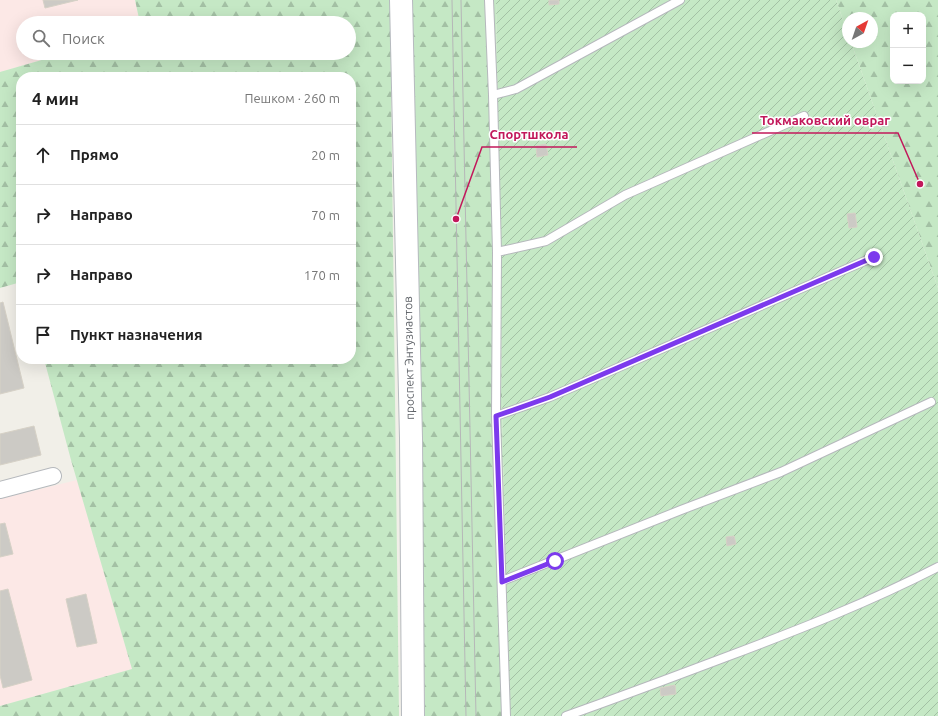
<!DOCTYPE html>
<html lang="ru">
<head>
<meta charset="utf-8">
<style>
  body { margin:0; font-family:Ubuntu,sans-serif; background:#f6f6f6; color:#222 }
  .controls { position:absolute; right:12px; top:12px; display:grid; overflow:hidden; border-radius:8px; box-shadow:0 4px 16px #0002 }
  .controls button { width:36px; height:36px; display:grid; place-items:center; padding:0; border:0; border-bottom:1px solid #e0e0e0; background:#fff; color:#222; font:20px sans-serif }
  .compass { position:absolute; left:842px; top:12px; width:36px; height:36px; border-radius:50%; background:#fff; box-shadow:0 4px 16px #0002; rotate:40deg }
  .stop { position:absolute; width:12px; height:12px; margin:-9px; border:3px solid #7c3aed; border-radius:50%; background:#fff }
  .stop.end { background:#7c3aed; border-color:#fff; box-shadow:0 1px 4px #0008 }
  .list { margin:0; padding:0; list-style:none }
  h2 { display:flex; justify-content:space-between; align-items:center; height:52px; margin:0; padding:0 16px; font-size:17px }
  h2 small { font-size:13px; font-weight:400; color:#767676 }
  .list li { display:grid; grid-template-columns:26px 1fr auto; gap:12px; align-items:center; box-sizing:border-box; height:60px; padding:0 16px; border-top:1px solid #e0e0e0 }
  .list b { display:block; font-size:15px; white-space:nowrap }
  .list em { font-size:13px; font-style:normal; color:#767676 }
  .icon { flex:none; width:22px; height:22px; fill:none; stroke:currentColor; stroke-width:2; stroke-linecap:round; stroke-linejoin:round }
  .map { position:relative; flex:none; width:938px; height:716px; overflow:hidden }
  .search { position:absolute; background:#fff; box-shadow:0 4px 16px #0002; left:16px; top:16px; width:340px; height:44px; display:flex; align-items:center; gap:10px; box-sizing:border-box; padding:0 14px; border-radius:22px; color:#767676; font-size:15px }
  .panel { position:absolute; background:#fff; box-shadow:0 4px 16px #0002; left:16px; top:72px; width:340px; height:292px; border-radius:16px }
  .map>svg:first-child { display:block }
</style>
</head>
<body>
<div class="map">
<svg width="938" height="716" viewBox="0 0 938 716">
  <defs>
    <pattern id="forest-firs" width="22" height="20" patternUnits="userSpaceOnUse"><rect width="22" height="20" fill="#c5e8c5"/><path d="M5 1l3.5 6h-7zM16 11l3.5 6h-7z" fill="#a3c0a4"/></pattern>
    <pattern id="garden-furrows" width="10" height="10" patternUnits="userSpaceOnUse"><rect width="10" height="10" fill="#c5e8c5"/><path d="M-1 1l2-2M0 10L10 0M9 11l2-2" fill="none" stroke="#a3c0a4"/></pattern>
  </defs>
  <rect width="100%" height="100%" fill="#f1efe8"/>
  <path fill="#fce8e6" d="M0 0H135L140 23H23V53H66L0 72Z
    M77 480 132 669 0 706V499Z"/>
  <path fill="url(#forest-firs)" fill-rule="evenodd" d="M135 0H390L399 716H0V706L132 669 71 460 44 359H351V77H21V282L0 288V72L66 53H349V23H140Z
    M412 0H496L503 456 508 651 506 716H425Z
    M836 0H938V288L851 42H872V18H848V34ZM893 15H923V81H893Z"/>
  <path fill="url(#garden-furrows)" d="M496 0H836L848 34V42H851L938 288V716H506L508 651 503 456Z"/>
  <path fill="#cccac5" stroke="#d6d1c6" d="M43 0H78L45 8Z
    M549 0H559V4L549 5Z
    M546 144 548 155 537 157 536 146Z
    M855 213 857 227 849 228 847 214Z
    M3 302 24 388 0 394V303Z
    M34 426 41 455 0 465V434Z
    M5 523 13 554 0 557V524Z
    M734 536 736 544 727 546 726 537Z
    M8 589 32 680 3 688 0 675V591Z
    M86 594 97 643 77 647 66 599Z
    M675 685 676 694 661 696 660 688Z"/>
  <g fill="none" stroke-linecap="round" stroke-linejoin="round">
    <defs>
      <path id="lane" d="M489 0 493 95 497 252 496 416 506 716
        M493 95 516 89 680 0
        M497 252 546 241 625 195 804 116
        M496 416 550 397 874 257
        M502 581 681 510 781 472 931 402
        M566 716C620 697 673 677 726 657 798 630 870 602 938 567"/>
      <path id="street" d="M0 490 53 476"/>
      <path id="secondary" d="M401 0 411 438 413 716"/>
    </defs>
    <use href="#lane" stroke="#b5b8bc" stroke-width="10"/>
    <use href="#street" stroke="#b5b8bc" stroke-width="18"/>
    <use href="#secondary" stroke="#b6babf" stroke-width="24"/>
    <use href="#lane" stroke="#fff" stroke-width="8"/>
    <use href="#street" stroke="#fff" stroke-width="16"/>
    <use href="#secondary" stroke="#fff" stroke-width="22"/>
    <path stroke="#b6b7b8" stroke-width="1" d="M452 0 466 716
      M461 0 476 716"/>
  </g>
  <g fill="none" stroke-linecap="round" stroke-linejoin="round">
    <path stroke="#7c3aed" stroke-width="5" d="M555 561 502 582 496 416 550 397 874 257"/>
  </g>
  <g text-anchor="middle" stroke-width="3" stroke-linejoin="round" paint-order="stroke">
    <g font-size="12" fill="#5f6368" stroke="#fff">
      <text transform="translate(409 358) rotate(-91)" y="4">проспект Энтузиастов</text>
    </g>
  </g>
  <path fill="none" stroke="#c2185b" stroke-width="1.5" d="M920 184L898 133H752M456 219L482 147H577"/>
  <g fill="#c2185b" stroke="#fff" stroke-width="1.5">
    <circle cx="920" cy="184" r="4"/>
    <circle cx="456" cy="219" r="4"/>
  </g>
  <g font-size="13" text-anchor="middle" font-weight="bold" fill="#c2185b" stroke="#fff" stroke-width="3" stroke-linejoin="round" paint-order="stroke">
    <text x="825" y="125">Токмаковский овраг</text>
    <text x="529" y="139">Спортшкола</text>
  </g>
</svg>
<div class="controls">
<button>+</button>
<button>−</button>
</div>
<svg class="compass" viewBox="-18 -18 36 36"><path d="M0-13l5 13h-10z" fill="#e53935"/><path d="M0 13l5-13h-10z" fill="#767676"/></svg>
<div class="stop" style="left:555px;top:561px"></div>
<div class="stop end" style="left:874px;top:257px"></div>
<div class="search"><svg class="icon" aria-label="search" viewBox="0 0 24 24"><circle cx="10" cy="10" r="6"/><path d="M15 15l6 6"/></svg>Поиск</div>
<section class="panel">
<h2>4 мин<small>Пешком · 260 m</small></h2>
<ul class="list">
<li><svg class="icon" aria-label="ahead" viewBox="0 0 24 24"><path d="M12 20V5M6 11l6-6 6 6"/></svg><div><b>Прямо</b></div><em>20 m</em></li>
<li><svg class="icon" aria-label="right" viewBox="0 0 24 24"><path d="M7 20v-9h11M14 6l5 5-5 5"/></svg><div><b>Направо</b></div><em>70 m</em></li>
<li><svg class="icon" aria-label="right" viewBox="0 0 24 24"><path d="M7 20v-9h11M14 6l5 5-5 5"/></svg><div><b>Направо</b></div><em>170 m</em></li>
<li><svg class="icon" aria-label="arrive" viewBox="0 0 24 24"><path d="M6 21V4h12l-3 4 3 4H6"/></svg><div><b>Пункт назначения</b></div></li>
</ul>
</section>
</div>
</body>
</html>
